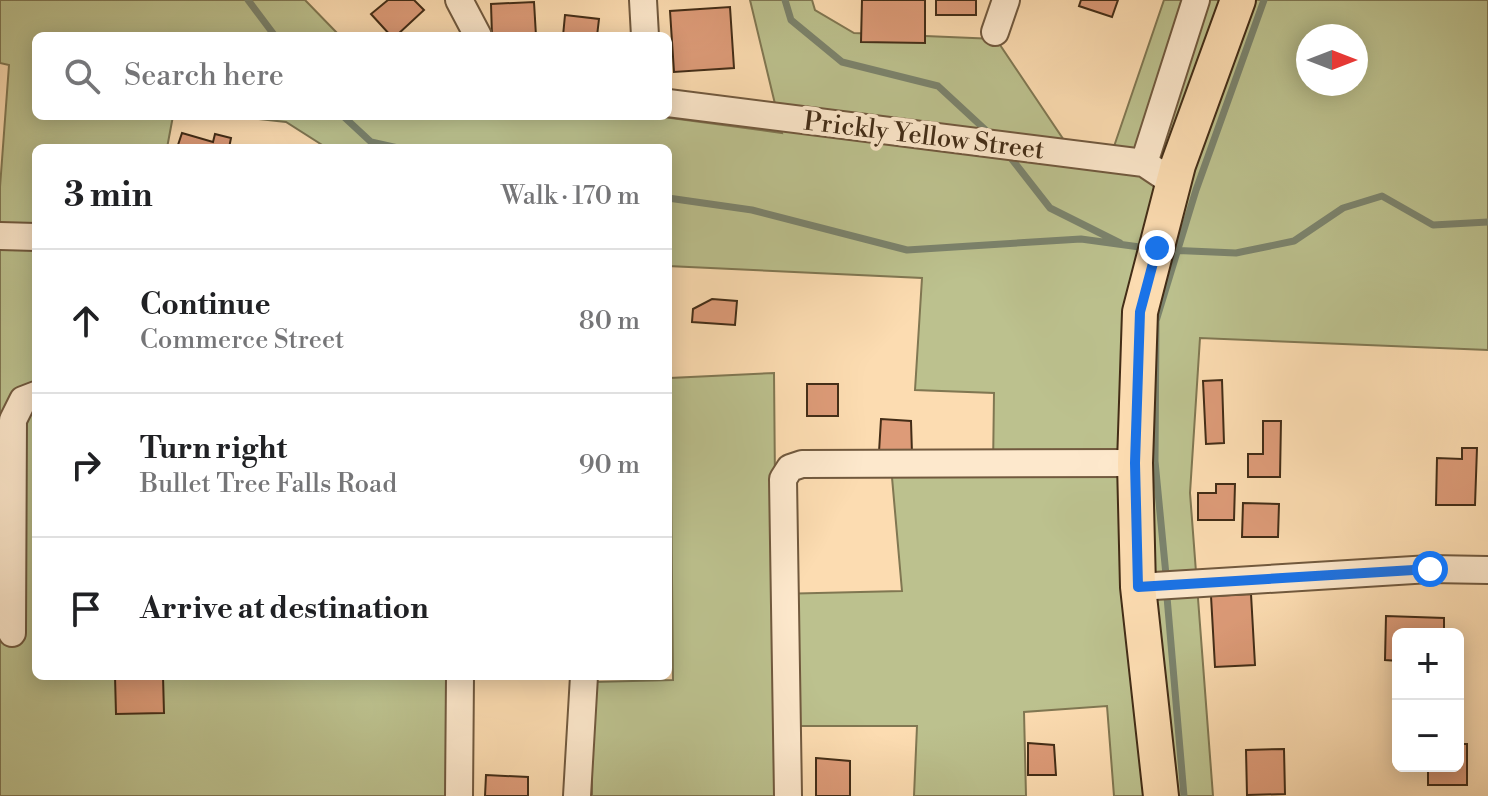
<!DOCTYPE html>
<html lang="en">
<head>
<meta charset="utf-8">
<style>
  body { margin:0; font-family:"Libre Bodoni",serif; background:#f6f6f6; color:#202124 }
  .controls { position:absolute; right:24px; bottom:24px; display:grid; overflow:hidden; border-radius:12px; box-shadow:0 4px 20px #0003 }
  .controls button { width:72px; height:72px; display:grid; place-items:center; padding:0; border:0; border-bottom:2px solid #e0e0e0; background:#fff; color:#202124; font:40px sans-serif }
  .compass { position:absolute; left:1296px; top:24px; width:72px; height:72px; border-radius:50%; background:#fff; box-shadow:0 4px 20px #0003; rotate:90deg }
  .stop { position:absolute; width:24px; height:24px; margin:-18px; border:6px solid #1a73e8; border-radius:50%; background:#fff }
  .stop.end { background:#1a73e8; border-color:#fff; box-shadow:0 2px 8px #0008 }
  .list { margin:0; padding:0; list-style:none }
  h2 { display:flex; justify-content:space-between; align-items:center; height:104px; margin:0; padding:0 32px; font-size:34px }
  h2 small { font-size:26px; font-weight:400; color:#757577 }
  .list li { display:grid; grid-template-columns:52px 1fr auto; gap:24px; align-items:center; box-sizing:border-box; height:144px; padding:0 32px; border-top:2px solid #e0e0e0 }
  .list b { display:block; font-size:30px; white-space:nowrap }
  .list p { margin:0; font-size:26px; white-space:nowrap; color:#757577 }
  .list em { font-size:26px; font-style:normal; color:#757577 }
  .icon { flex:none; width:44px; height:44px; fill:none; stroke:currentColor; stroke-width:2; stroke-linecap:round; stroke-linejoin:round }
  .map { position:relative; flex:none; width:1488px; height:796px; overflow:hidden }
  .search { position:absolute; background:#fff; box-shadow:0 4px 20px #0003; left:32px; top:32px; width:640px; height:88px; display:flex; align-items:center; gap:20px; box-sizing:border-box; padding:0 28px; border-radius:12px; color:#757577; font-size:30px }
  .panel { position:absolute; background:#fff; box-shadow:0 4px 20px #0003; left:32px; top:144px; width:640px; height:536px; border-radius:12px }
  .map>svg:first-child { display:block }
</style>
</head>
<body>
<div class="map">
<svg width="1488" height="796" viewBox="0 0 1488 796">
  <rect width="100%" height="100%" fill="#fcdcb1"/>
  <filter id="stains"><feTurbulence type="fractalNoise" baseFrequency=".0025" numOctaves="4"/><feColorMatrix values="0 0 0 0 .2 0 0 0 0 .09 0 0 0 0 .02 0 0 0 .5 -.17"/></filter>
  <radialGradient id="worn" r=".72"><stop offset=".6" stop-color="#630" stop-opacity="0"/><stop offset="1" stop-color="#630" stop-opacity=".3"/></radialGradient>
  <path fill="#bcc18e" stroke="#807752" stroke-width="2" fill-rule="evenodd" d="M0 0H305L340 36H36V116H173L167 148H36V676H463L461 796H0V187L9 65 0 63Z
    M750 0H812L815 10 854 33 996 39 1078 161 1108 164 1164 0H1488V350L1200 338 1190 493 1213 796H1114L1107 706 1024 712 1026 796H914L917 726H782L780 796H592V682L673 680 670 378 774 373 776 594 902 591 891 466 993 469 994 393 915 390 922 278 668 266V148H327L286 122 232 116H656L782 133ZM1308 36H1356V84H1308Z"/>
  <g fill="none" stroke-linecap="round" stroke-linejoin="round">
    <path stroke="#7b836d" stroke-width="7" d="M248 0 275 36
      M785 0 791 20 842 62 938 86 991 135
      M343 116 371 142 398 148
      M1007 153 1050 208 1120 243
      M668 198 752 210 907 250 1081 239 1147 248
      M1167 250 1236 253 1294 241 1343 208 1382 196 1433 225 1488 222
      M1166 575 1155 461 1156 321 1196 190 1264 0
      M1167 597 1184 796"/>
  </g>
  <path fill="#dd9b78" stroke="#432d17" stroke-width="2" d="M388 0H414L424 10 396 36H391L371 14Z
    M862 0H925V43L861 42Z
    M936 0H976V15H936Z
    M1081 0H1118L1112 17 1079 6Z
    M534 2 536 36H492L491 4Z
    M730 7 734 68 674 72 670 11Z
    M565 15 599 19 597 36H563Z
    M182 133 213 142 215 134 231 138 229 148H177Z
    M712 299 737 301 735 325 692 322 693 309Z
    M1222 380 1224 443 1206 444 1203 381Z
    M807 384H838V416H807Z
    M881 419 911 421 912 454 879 452Z
    M1263 421H1281L1280 477H1248V454H1263Z
    M1462 448H1477L1475 505H1436L1437 458 1462 459Z
    M1216 484H1235L1234 520H1198V493H1216Z
    M1243 503 1279 504 1278 537H1242Z
    M1251 594 1255 665 1215 667 1211 596Z
    M1386 616 1444 618V634H1398V661L1385 660Z
    M115 676H163L164 713 116 714Z
    M1028 743 1054 745 1056 775H1028Z
    M1458 744H1467V785H1428V766H1458Z
    M1284 749 1285 794 1247 795 1246 750Z
    M816 758 850 761V796H816Z
    M486 775 528 777V796H485Z"/>
  <g fill="none" stroke-linecap="round" stroke-linejoin="round">
    <defs>
      <path id="minor" d="M459 0 478 36
        M643 0 645 36
        M995 32 1006 0
        M668 103 1144 163 1174 183
        M1144 163 1196 0
        M0 236 36 237
        M1138 587 1430 569 1488 570
        M12 633 13 420 23 400 36 395
        M459 796 460 676
        M577 796 584 676
        M788 796 783 479 790 468 802 464 1135 463"/>
      <path id="major" d="M1161 796 1138 587 1135 463 1140 312 1178 165 1238 0"/>
    </defs>
    <use href="#minor" stroke="#71593e" stroke-width="30"/>
    <use href="#major" stroke="#432d17" stroke-width="38"/>
    <use href="#minor" stroke="#fde8cc" stroke-width="26"/>
    <use href="#major" stroke="#fcdcb1" stroke-width="34"/>
  </g>
  <g fill="none" stroke-linecap="round" stroke-linejoin="round">
    <path stroke="#1a73e8" stroke-width="10" d="M1157 248 1140 312 1135 463 1138 587 1430 569"/>
  </g>
  <g text-anchor="middle" stroke-width="8" stroke-linejoin="round" paint-order="stroke">
    <g font-size="26" fill="#432d17" stroke="#fde8cc">
      <text transform="translate(924 135) rotate(7)" y="9">Prickly Yellow Street</text>
    </g>
  </g>
  <rect width="100%" height="100%" filter="url(#stains)"/>
  <rect width="100%" height="100%" fill="url(#worn)"/>
</svg>
<div class="controls">
<button>+</button>
<button>−</button>
</div>
<svg class="compass" viewBox="-18 -18 36 36"><path d="M0-13l5 13h-10z" fill="#e53935"/><path d="M0 13l5-13h-10z" fill="#757577"/></svg>
<div class="stop" style="left:1430px;top:569px"></div>
<div class="stop end" style="left:1157px;top:248px"></div>
<div class="search"><svg class="icon" aria-label="search" viewBox="0 0 24 24"><circle cx="10" cy="10" r="6"/><path d="M15 15l6 6"/></svg>Search here</div>
<section class="panel">
<h2>3 min<small>Walk · 170 m</small></h2>
<ul class="list">
<li><svg class="icon" aria-label="ahead" viewBox="0 0 24 24"><path d="M12 20V5M6 11l6-6 6 6"/></svg><div><b>Continue</b><p>Commerce Street</p></div><em>80 m</em></li>
<li><svg class="icon" aria-label="right" viewBox="0 0 24 24"><path d="M7 20v-9h11M14 6l5 5-5 5"/></svg><div><b>Turn right</b><p>Bullet Tree Falls Road</p></div><em>90 m</em></li>
<li><svg class="icon" aria-label="arrive" viewBox="0 0 24 24"><path d="M6 21V4h12l-3 4 3 4H6"/></svg><div><b>Arrive at destination</b></div></li>
</ul>
</section>
</div>
</body>
</html>
